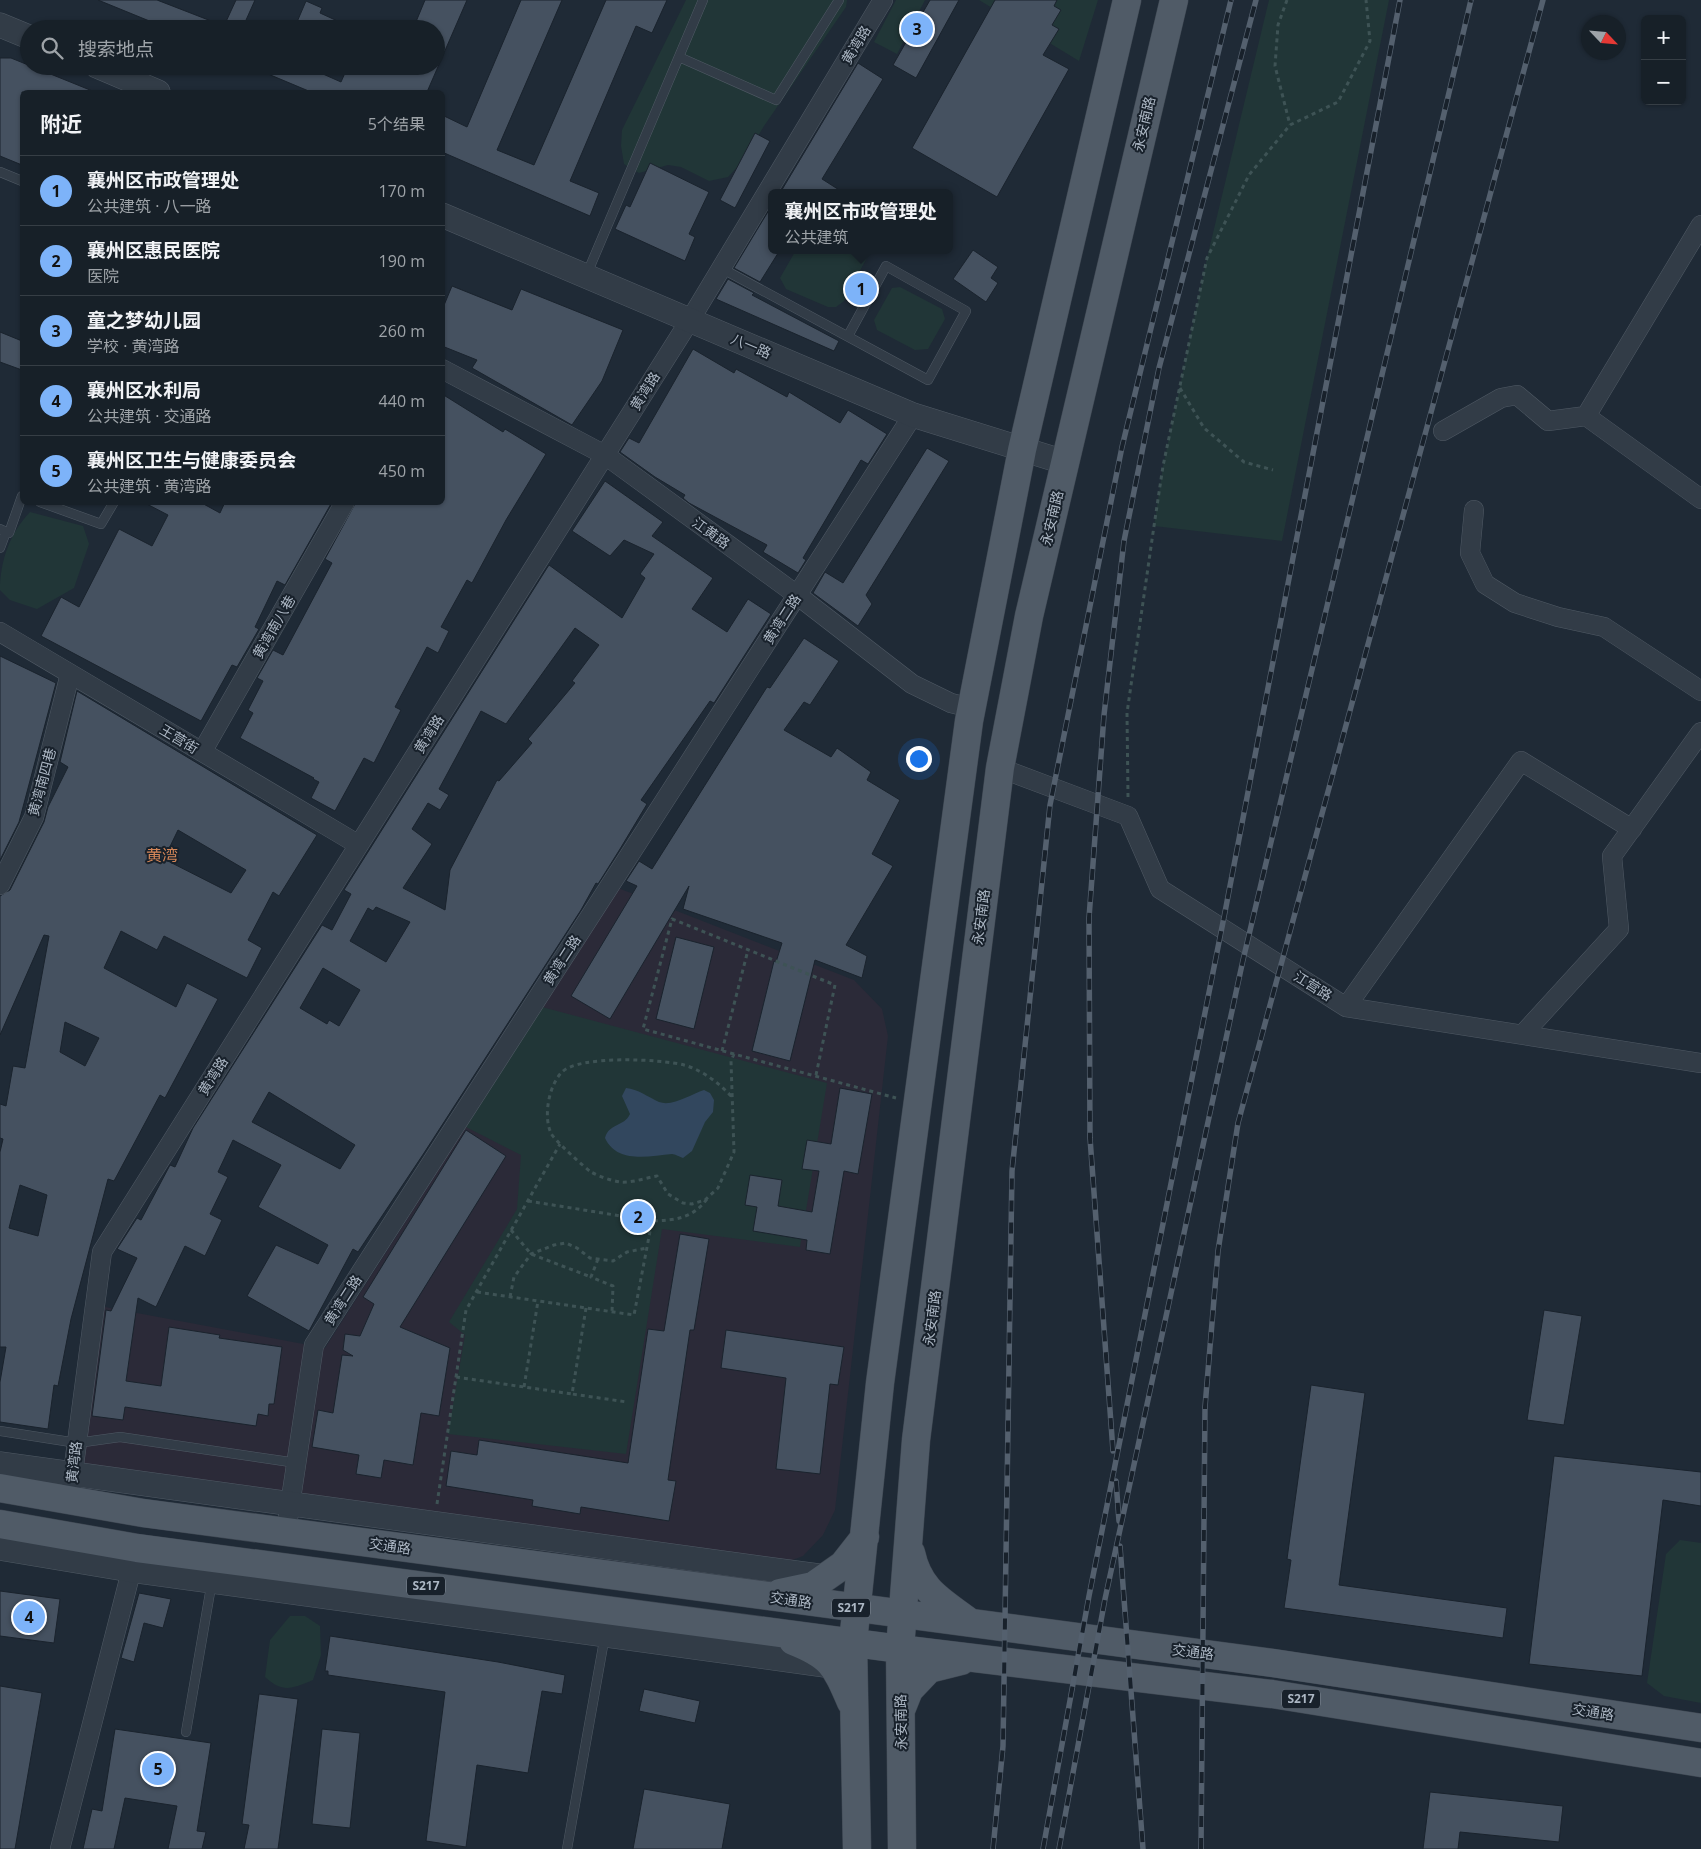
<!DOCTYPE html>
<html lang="zh">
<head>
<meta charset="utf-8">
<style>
  body { margin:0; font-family:"Open Sans","Noto Sans SC",sans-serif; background:#202830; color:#f1f3f6 }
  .controls { position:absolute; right:15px; top:15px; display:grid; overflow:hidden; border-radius:8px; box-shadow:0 1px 4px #0004 }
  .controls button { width:45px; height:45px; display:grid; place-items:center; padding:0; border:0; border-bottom:1px solid #363e45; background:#172028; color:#f1f3f6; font:25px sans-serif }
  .compass { position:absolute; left:1581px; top:15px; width:45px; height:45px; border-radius:50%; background:#172028; box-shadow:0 1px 4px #0004; rotate:116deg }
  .you { position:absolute; left:918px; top:758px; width:18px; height:18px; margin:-12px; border:4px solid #fff; border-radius:50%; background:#1a73e8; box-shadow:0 0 0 8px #1a73e833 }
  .badge { display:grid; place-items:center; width:32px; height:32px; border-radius:50%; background:#7db3f9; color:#111; font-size:16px; font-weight:700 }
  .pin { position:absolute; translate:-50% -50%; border:2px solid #fff; box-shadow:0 1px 5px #0006 }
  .popup { position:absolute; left:768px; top:189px; width:185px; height:65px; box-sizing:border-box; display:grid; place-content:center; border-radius:8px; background:#172028; filter:drop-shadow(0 1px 4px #0005); font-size:16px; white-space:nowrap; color:#9ea3a8 }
  .popup b { font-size:19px; color:#f1f3f6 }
  .popup::after { content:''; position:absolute; left:50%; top:100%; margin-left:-10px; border:10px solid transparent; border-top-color:#172028 }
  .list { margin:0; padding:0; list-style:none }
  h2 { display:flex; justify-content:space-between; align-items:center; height:65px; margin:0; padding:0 20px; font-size:21px }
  h2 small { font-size:16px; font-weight:400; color:#9ea3a8 }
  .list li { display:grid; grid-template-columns:32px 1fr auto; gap:15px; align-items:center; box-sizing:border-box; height:70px; padding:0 20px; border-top:1px solid #363e45 }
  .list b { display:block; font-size:19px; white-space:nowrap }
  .list p { margin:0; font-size:16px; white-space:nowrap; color:#9ea3a8 }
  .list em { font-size:16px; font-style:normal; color:#9ea3a8 }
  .icon { flex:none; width:28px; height:28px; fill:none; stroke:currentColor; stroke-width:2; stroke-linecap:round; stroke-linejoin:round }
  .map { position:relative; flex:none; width:1701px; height:1849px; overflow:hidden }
  .search { position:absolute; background:#172028; box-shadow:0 1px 4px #0004; left:20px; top:20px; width:425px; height:55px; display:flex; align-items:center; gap:12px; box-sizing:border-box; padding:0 18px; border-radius:28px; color:#9ea3a8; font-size:19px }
  .panel { position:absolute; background:#172028; box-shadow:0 1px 4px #0004; left:20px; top:90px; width:425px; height:415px; border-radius:8px }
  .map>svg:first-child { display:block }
</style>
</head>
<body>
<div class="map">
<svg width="1701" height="1849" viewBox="0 0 1701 1849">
  <rect width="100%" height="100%" fill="#1f2a36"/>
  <path fill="#2b2a38" d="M618 888 854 980 882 1009 888 1036 835 1510 823 1535 803 1556 790 1561 79 1468 105 1307 325 1348Z"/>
  <path fill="#213637" d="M686 0H847L846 7 764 126 743 161 728 177 709 181 681 167 668 165 639 173 624 164 621 146 622 130Z
    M896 0H925L897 54 874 42Z
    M979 0H1098L1079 61Z
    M1269 0H1389L1282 541 1154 526 1163 466 1207 258Z
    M796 250H871L844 301 836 307H828L786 289 780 278Z
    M900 287 942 309 945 319 928 349 915 350 877 330 874 320 892 288Z
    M30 512 83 526 89 544 74 588 37 609 10 600 0 590C0 561 10 533 30 512Z
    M542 1007 827 1083 800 1247 662 1229 626 1454 448 1434 465 1335 449 1322 517 1209 521 1155 466 1127Z
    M1680 1540 1701 1543V1703L1664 1696 1647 1683 1666 1554Z
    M290 1616H305L320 1626 321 1655 313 1680C291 1689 283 1693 265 1677L270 1640Z"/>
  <path fill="#32475e" d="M626 1088C638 1089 648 1097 659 1102 673 1107 691 1094 704 1090L710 1093 714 1100 713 1112 705 1122 692 1151 683 1158C680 1157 675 1154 672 1154 649 1156 617 1164 605 1138 609 1123 624 1127 630 1114L622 1096Z"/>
  <path fill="#455160" stroke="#1a232d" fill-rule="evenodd" d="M98 0H157L224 26 236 0H255L242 29H169Z
    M425 0H467L427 92H311L249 66H305L341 82 348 66H436V29H413Z
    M521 0H562L497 150 534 165 606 0H667L652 33 636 26 570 181 599 193 590 216 442 152V115L467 127Z
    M930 0H959L916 78 893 65Z
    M995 0H1057L1054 6 1061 10 1052 25 1059 29 1043 55 1069 69 997 197 912 148Z
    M306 1 322 8 320 13 355 29H294Z
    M0 58H11L95 92H22V165L0 156Z
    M858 63 883 79 822 179 844 193H780Z
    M755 133 770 141 735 208 720 200Z
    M650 163 709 192 689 234 695 237 685 261 615 229 626 205 630 207Z
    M772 205V250H780L760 282 734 268Z
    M973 250 998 267 991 278 998 283 986 302 953 279Z
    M728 279 754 293 752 295 839 341 834 351 716 299Z
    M452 286 512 310 521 289 623 330 602 381 572 425 472 368 477 360 442 346V310Z
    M0 332 22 341V370L0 362Z
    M693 349 734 373 736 369 787 397 789 392 840 423 848 410 887 434 868 464 861 460 803 558 806 560 798 573 763 552 767 545 689 503 683 498 685 495 655 477 620 452 629 438 639 443Z
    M442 394 503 432 505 429 546 454 506 520 472 583 467 580 441 627 449 631 438 653 427 647 395 707 401 710 374 763 364 758 335 811 311 798 319 782 313 779 314 778 240 738 253 713 248 710 263 681 257 678 273 650 283 655 332 563 325 559 356 502H442Z
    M927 448 949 461 866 595 872 604 858 626 813 593 825 572 843 583Z
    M605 481 663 522 652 536 713 578 692 609 727 632 748 599 771 614 714 703 710 701 641 800 647 804 620 849 598 884 596 883 581 910 424 1153 358 1252 353 1249 309 1331 247 1296 276 1245 318 1264 328 1245 258 1207 281 1165 233 1140 218 1172 228 1177 210 1214 222 1220 205 1256 185 1246 156 1307 138 1298 126 1381 161 1386 169 1327 220 1335 219 1338 282 1347 274 1404H269L268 1416 258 1414 256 1426 125 1407 123 1420 92 1416 106 1310 111 1311 137 1258 117 1249 137 1218 141 1220 170 1165 175 1167 193 1128 322 925 332 930 351 894 344 890 547 568 549 565 622 618 645 578 640 574 654 554 624 540 610 556 572 531ZM575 628 599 645 572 681 575 683 528 739 532 743 499 781 497 780 450 870 445 910 403 888 432 844 412 829 428 803 440 810 449 795 439 789 481 711 506 724ZM376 907 410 922 386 962 350 941 368 908 373 911ZM323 968 360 990 339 1026 329 1020 327 1024 300 1008ZM269 1092 355 1145 340 1169 252 1122Z
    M143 502H200L220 513 225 502H332L285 585 277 581 255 627 259 629 237 667 232 665 201 721 41 636 61 597 79 607 119 529 152 546 168 515Z
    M804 638 839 661 810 705 804 702 784 730 831 757 837 748 871 772 867 780 900 800 872 854 893 866 846 945 867 956 862 978 815 960 790 1061 752 1051 774 961 776 962 782 943 683 909 689 886 610 1019 571 996 637 886 626 881 639 861 652 869 767 687 770 688Z
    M0 656 56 683 19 822 0 860Z
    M77 691 317 835 279 896 273 892 248 940 262 948 247 978 164 936 157 950 121 931 104 968 176 1007 187 983 218 999 165 1098 160 1095 114 1181 108 1179 71 1319 58 1386 54 1385 48 1429 0 1422V1382L6 1347H0V1152L3 1139 0 1138V1104L6 1106 13 1066 25 1068 49 936 44 935 0 1035V896L10 890 44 822 48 807 68 767 60 762ZM178 830 246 870 231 893 164 859ZM65 1022 99 1038 85 1066 60 1052ZM20 1185 47 1195 38 1236 9 1228Z
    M676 937 714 947 694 1029 656 1019Z
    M840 1088 872 1094 858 1174 844 1171 830 1254 806 1250 807 1240 753 1231 757 1207 745 1205 750 1175 782 1180 778 1206 812 1212 819 1171 802 1169 807 1140 831 1144Z
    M466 1130 506 1156 400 1327 450 1348 439 1416 421 1413 413 1465 384 1460 381 1478 356 1474 359 1455 312 1447 318 1410 333 1413 342 1355 353 1356 343 1350 345 1334 360 1336 374 1304 363 1297Z
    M680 1234 709 1239 694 1330H690L668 1480 676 1481 669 1521 581 1507 580 1514 532 1506 533 1500 446 1486 451 1451 477 1455 479 1440 628 1463 648 1329 664 1331Z
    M1544 1310 1582 1316 1564 1425 1527 1420Z
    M726 1330 844 1347 838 1385 830 1384 820 1474 776 1469 786 1378 721 1368Z
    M1311 1385 1365 1393 1339 1585 1507 1608 1503 1638 1284 1608 1291 1560 1287 1559Z
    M1554 1456 1701 1472V1506L1663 1500 1642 1676 1529 1664Z
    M0 1591 60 1599 54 1643 0 1636Z
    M139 1593 171 1599 163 1628 144 1623 134 1662 121 1658Z
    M330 1636 498 1662 565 1675 562 1694 542 1691 528 1773 477 1765 466 1847 426 1841 445 1692 328 1675V1671H325Z
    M0 1686 42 1693 15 1849H0Z
    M644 1689 700 1701 695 1723 639 1711Z
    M259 1694 298 1699 278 1849H244L249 1825 242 1824Z
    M115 1729 211 1743 197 1831 206 1832 202 1849H168L177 1806 125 1798 114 1849H83L92 1809 102 1811Z
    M322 1729 360 1733 350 1828 312 1824Z
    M644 1789 730 1804 722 1849H633Z
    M1430 1792 1563 1806 1559 1842 1460 1832 1458 1849H1423Z"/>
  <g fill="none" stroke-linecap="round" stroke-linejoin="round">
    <defs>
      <path id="service" d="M679 57 776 100 839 0
        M0 172 22 181
        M721 268 928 380 966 311 886 266 848 336
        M586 276 703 0
        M40 502 101 524 114 502
        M0 529 9 533 22 496
        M0 548 6 532
        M0 1431 77 1443 120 1437 297 1463
        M186 1732 212 1581
        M567 1849 605 1635"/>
      <path id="minor" d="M1701 225 1586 416 1701 499
        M442 369 605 455 797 595 912 684 951 703 971 708
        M1443 431 1501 398 1517 395 1548 421 1586 416
        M1474 510 1470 553 1485 584 1515 603 1558 617 1604 627 1701 691
        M0 632 359 845
        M202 752 345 502
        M1000 768 1128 816 1160 889 1346 1007 1701 1063
        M0 885 34 817 70 674
        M1346 1007 1521 761 1632 829
        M1523 1034 1619 929 1612 856 1701 732
        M71 1488 102 1252 690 320 883 0
        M286 1532 314 1345 913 415
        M60 1849 135 1556"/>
      <path id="tertiary" d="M0 25 29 37
        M97 66 158 92
        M442 215 913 415 1064 462
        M0 1464 826 1577
        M0 1548 131 1570 832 1666"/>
      <path id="primary" d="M0 1488 143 1513 1273 1663 1701 1728
        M0 1524 137 1548 900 1649 1272 1694 1701 1763
        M911 1553C919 1590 940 1600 968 1621
        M780 1593 813 1586 843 1565 865 1537
        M793 1641C831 1656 835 1665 851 1702
        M901 1710 909 1690 929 1669 961 1661
        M857 1849 853 1642 880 1383 969 721 1022 450 1127 0
        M902 1849 900 1649 916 1440 1000 768 1029 616 1174 0"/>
    </defs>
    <use href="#service" stroke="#505a65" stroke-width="10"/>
    <use href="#minor" stroke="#505a65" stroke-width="20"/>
    <use href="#tertiary" stroke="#505a65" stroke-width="25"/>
    <use href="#primary" stroke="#3c4550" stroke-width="29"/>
    <path stroke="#3e5355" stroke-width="3" stroke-dasharray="4 4" stroke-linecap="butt" d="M1287 0 1278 25 1275 66 1290 125
      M1180 388 1204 428 1244 462 1273 470
      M1128 797 1127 713 1154 526 1163 466 1207 258 1249 175 1290 125 1338 102 1370 41 1366 0
      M722 1051 748 950
      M734 1054 643 1029 672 919 835 985 816 1075
      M731 1096C719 1083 702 1070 684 1065 661 1059 579 1055 562 1072 549 1085 543 1116 551 1133 553 1139 585 1168 591 1172 598 1176 612 1181 620 1182 632 1183 645 1178 657 1176L668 1194 683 1203 692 1204 705 1200 718 1188 734 1152 731 1061 734 1054 896 1098
      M528 1201 652 1221
      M511 1230 531 1254 591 1277
      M598 1259 591 1277 613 1286 612 1312
      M477 1292 634 1315 652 1221C675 1220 692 1219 707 1199
      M510 1297 514 1277 531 1254 554 1245 566 1243 577 1248 590 1258 613 1261 627 1252 647 1248
      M586 1308 572 1394 627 1402
      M456 1377 572 1394
      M524 1387 538 1301
      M437 1504 466 1310 560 1144"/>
    <use href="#service" stroke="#323c47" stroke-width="9"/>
    <use href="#minor" stroke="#323c47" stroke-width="19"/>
    <use href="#tertiary" stroke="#323c47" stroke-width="24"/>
    <use href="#primary" stroke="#505b67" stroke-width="28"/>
    <defs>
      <path id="rail" d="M1113 1451 1090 1138 1089 918 1104 715 1124 541 1159 368 1256 0
        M1116 1481 1119 1521
        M1120 1546 1143 1849
        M993 1849 1003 1746 1012 1171 1050 805 1122 447 1231 0
        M1043 1849 1089 1596 1225 912 1400 0
        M1059 1849 1105 1599 1243 960 1471 0
        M1201 1849 1205 1407 1218 1251 1238 1123 1543 0"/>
    </defs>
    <use href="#rail" stroke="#54606e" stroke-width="5.5"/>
    <use href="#rail" stroke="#18212b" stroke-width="4" stroke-dasharray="11" stroke-linecap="butt"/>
  </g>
  <g text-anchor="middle" stroke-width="4" stroke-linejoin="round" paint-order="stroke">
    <g fill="#18212b" stroke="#808a96" stroke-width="1">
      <rect x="407" y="1576.5" width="38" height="19" rx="4"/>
      <rect x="832" y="1598.5" width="38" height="19" rx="4"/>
      <rect x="1282" y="1689.5" width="38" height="19" rx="4"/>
    </g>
    <g font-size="12" font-weight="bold" fill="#acb7c4">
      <text x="426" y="1590">S217</text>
      <text x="851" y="1612">S217</text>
      <text x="1301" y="1703">S217</text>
    </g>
    <g font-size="14" fill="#acb7c4" stroke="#18212b">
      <text transform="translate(856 45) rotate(-59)" y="5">黄湾路</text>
      <text transform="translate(1144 124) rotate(-77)" y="5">永安南路</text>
      <text transform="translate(751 346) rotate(23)" y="5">八一路</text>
      <text transform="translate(645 391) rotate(-58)" y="5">黄湾路</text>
      <text transform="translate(1052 518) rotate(-77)" y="5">永安南路</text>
      <text transform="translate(711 533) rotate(36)" y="5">江黄路</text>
      <text transform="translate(782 619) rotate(-57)" y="5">黄湾二路</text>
      <text transform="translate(274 627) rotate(-60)" y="5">黄湾南八巷</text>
      <text transform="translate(429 734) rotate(-58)" y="5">黄湾路</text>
      <text transform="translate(179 739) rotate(31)" y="5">王营街</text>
      <text transform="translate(42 782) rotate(-75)" y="5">黄湾南四巷</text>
      <text transform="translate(981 917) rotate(-83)" y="5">永安南路</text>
      <text transform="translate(562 960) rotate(-57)" y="5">黄湾二路</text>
      <text transform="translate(1313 986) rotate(32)" y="5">江营路</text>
      <text transform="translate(213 1076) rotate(-58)" y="5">黄湾路</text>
      <text transform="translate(343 1300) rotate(-57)" y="5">黄湾二路</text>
      <text transform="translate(932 1318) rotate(-83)" y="5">永安南路</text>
      <text transform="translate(74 1462) rotate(-83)" y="5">黄湾路</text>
      <text transform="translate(390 1546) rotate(8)" y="5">交通路</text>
      <text transform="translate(791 1600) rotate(8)" y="5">交通路</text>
      <text transform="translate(1193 1652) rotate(7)" y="5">交通路</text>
      <text transform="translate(1593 1712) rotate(9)" y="5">交通路</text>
      <text transform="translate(901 1722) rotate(-91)" y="5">永安南路</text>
    </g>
    <g font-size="16" fill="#d48658" stroke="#18212b">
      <text x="162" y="861">黄湾</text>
    </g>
  </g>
</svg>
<div class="controls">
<button>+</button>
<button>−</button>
</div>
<svg class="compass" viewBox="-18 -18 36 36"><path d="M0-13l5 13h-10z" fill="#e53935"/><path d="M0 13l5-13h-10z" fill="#9ea3a8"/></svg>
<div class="you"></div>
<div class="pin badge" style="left:861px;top:289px">1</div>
<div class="popup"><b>襄州区市政管理处</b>公共建筑</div>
<div class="pin badge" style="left:638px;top:1217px">2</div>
<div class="pin badge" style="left:917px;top:29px">3</div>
<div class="pin badge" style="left:29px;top:1617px">4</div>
<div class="pin badge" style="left:158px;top:1769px">5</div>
<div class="search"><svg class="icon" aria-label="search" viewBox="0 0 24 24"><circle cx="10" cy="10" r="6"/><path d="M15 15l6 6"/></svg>搜索地点</div>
<section class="panel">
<h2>附近<small>5个结果</small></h2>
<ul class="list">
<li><span class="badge">1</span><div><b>襄州区市政管理处</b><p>公共建筑 · 八一路</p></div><em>170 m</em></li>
<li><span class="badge">2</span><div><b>襄州区惠民医院</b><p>医院</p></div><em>190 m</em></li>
<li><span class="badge">3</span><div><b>童之梦幼儿园</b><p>学校 · 黄湾路</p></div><em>260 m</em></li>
<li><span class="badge">4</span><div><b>襄州区水利局</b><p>公共建筑 · 交通路</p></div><em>440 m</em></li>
<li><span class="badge">5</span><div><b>襄州区卫生与健康委员会</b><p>公共建筑 · 黄湾路</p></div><em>450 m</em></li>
</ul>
</section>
</div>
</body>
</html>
